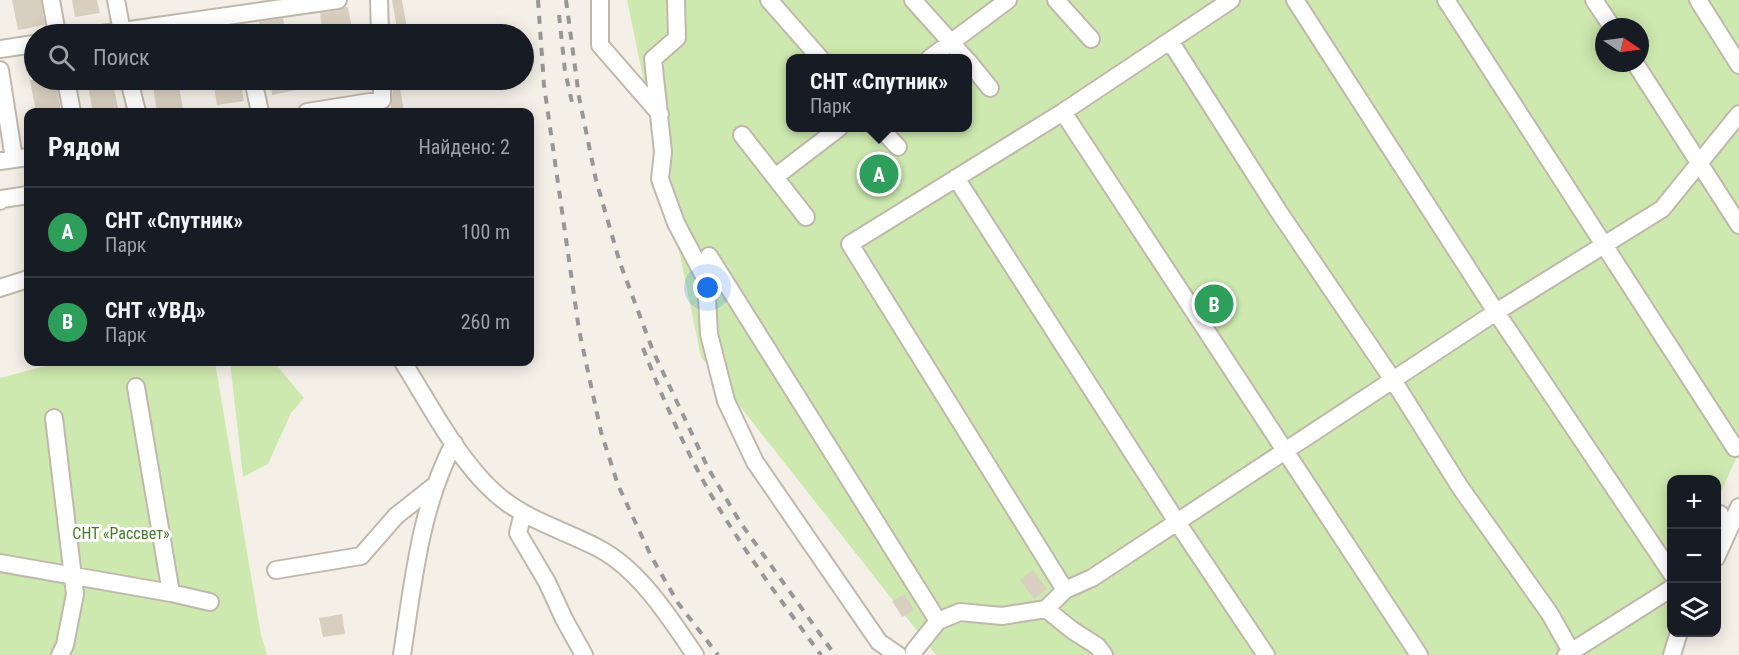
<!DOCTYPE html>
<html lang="ru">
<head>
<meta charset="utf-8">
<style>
  body { margin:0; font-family:"Roboto Condensed",sans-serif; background:#20242c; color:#f1f3f6 }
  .controls { position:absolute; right:18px; bottom:18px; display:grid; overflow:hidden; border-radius:12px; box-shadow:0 3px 15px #0003 }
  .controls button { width:54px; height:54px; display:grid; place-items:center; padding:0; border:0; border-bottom:2px solid #363941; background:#171b24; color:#f1f3f6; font:30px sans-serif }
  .compass { position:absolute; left:1595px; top:18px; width:54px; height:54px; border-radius:50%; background:#171b24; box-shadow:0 3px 15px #0003; rotate:103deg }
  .you { position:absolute; left:708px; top:288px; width:21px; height:21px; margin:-15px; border:4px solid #fff; border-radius:50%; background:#1a73e8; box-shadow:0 0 0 9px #1a73e833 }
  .badge { display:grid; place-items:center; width:39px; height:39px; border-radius:50%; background:#2563eb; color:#fff; font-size:20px; font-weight:700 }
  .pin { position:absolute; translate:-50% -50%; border:3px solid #fff; box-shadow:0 2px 6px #0006 }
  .popup { position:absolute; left:786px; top:54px; width:186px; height:78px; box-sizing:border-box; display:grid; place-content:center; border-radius:12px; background:#171b24; filter:drop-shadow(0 2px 4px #0005); font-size:20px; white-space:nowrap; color:#9ea1a6 }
  .popup b { font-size:22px; color:#f1f3f6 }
  .popup::after { content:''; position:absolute; left:50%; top:100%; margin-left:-12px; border:12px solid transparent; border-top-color:#171b24 }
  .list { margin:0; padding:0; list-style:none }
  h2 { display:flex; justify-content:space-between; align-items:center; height:78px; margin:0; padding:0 24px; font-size:26px }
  h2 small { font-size:20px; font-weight:400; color:#9ea1a6 }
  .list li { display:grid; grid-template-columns:39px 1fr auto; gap:18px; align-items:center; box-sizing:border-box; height:90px; padding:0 24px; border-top:2px solid #363941 }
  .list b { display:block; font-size:22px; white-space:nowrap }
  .list p { margin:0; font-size:20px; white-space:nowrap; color:#9ea1a6 }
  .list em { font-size:20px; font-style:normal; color:#9ea1a6 }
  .icon { flex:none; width:33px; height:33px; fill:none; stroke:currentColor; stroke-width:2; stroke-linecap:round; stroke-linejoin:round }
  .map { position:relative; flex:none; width:1739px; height:655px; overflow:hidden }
  .search { position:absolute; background:#171b24; box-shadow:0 3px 15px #0003; left:24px; top:24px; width:510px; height:66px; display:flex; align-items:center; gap:15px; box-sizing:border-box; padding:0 21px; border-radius:33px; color:#9ea1a6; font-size:22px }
  .panel { position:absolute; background:#171b24; box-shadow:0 3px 15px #0003; left:24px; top:108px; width:510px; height:258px; border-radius:12px }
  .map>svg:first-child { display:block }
</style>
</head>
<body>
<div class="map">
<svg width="1739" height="655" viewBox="0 0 1739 655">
  <rect width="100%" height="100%" fill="#f4f0e8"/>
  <path fill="#cee9af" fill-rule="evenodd" d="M627 0H1739V452L1717 501 1716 480H1672V632L1666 655H936L701 357ZM1604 27H1640V63H1604ZM790 58H968V128H790Z
    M61 362H215L261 635 267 655H0V378Z
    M230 362H274L304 398 291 413 268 464 243 477Z"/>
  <path fill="#d9cfc0" d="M12 0H41L45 25 18 30Z
    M72 0H97L100 13 75 17Z
    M392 0H402L408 34H398Z
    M345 7H348L353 34H323L320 13 339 10Z
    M283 18 286 34H262L259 22Z
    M30 80H56L61 112H36Z
    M87 80H112L119 112H93Z
    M152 80H178L183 110 157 112Z
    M213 80H241L244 101 217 105Z
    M270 80H294L296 90 272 95Z
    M400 88 404 112H390L393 89Z
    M1033 570 1047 589 1034 599 1020 580Z
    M905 594 914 610 902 617 892 601Z
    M342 614 345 634 323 637 319 618Z"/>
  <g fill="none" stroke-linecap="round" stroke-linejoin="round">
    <defs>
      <path id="minor" d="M51 0 57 34
        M116 0 122 32
        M379 0 380 34
        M600 0V45L660 114
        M676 0 677 38 653 59 663 152 660 179 676 223 706 280 709 334 726 401 755 462 879 642 898 655
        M769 0 820 58
        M913 0 965 58
        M1056 0 1091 39
        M1295 0 1496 312 1672 574
        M1446 0 1735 448
        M1594 0 1612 27
        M1698 0 1739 65
        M102 34 338 0
        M1170 41 1279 212 1393 380 1460 487 1550 614 1573 655
        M0 49 34 44
        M930 58 1008 0
        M968 61 990 88
        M1635 63 1739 225
        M0 70 14 159
        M66 80 72 112
        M129 80 137 112
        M253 80 260 112
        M307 112 382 100V80
        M1063 112 1419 655
        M880 128 898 147
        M742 135 806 217
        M0 161 28 157
        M775 177 839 128
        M956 178 1177 522 1266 655
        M0 201 2 199 28 195
        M709 256 938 621
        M0 288 28 279
        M403 362C430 405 461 466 501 498 529 521 566 531 598 548 639 569 670 618 695 655
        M136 387 171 593
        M54 418 75 594 65 645 60 655
        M523 513 518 533 547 582 564 619 584 655
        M1716 523 1720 514
        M1716 558 1739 507
        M0 563 171 593 210 602
        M276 570 361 556 396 516 434 486
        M1065 590 850 244 1063 112 1231 0
        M1046 609 1072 630 1097 646 1104 655
        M402 655C413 583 420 508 454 443
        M914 655V651L938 621 960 612 1002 616 1046 609 1065 590 1092 578 1496 312 1662 209 1739 114
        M1566 655 1672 588
        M1672 655 1679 632"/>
    </defs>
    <use href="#minor" stroke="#c0b8aa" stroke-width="20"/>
    <use href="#minor" stroke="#fff" stroke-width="16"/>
    <path stroke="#979797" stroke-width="4" stroke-dasharray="8 8" stroke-linecap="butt" d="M538 0 544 85 579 330 601 432 618 485 651 556 678 603 718 655
      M566 0 579 97 596 180 620 263 653 351 708 468 740 522 835 655
      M559 15 565 71 573 107
      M643 348C662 397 684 447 710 493 743 550 782 602 821 655"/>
  </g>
  <g text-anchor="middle" stroke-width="6" stroke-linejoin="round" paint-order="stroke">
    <g font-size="16" fill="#467b27" stroke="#fff">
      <text x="121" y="539">СНТ «Рассвет»</text>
    </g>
  </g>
</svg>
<div class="controls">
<button>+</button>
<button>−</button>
<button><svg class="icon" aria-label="layers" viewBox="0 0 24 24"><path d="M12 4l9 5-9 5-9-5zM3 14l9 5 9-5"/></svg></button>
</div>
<svg class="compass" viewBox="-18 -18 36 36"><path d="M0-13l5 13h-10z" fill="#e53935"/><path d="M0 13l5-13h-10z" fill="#9ea1a6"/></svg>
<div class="you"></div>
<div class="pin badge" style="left:879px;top:174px;background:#2e9e5b">A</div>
<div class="popup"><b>СНТ «Спутник»</b>Парк</div>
<div class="pin badge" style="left:1214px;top:304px;background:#2e9e5b">B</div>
<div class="search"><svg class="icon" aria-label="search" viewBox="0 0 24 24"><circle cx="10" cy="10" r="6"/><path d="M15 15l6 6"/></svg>Поиск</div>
<section class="panel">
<h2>Рядом<small>Найдено: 2</small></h2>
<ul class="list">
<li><span class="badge" style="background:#2e9e5b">A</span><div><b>СНТ «Спутник»</b><p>Парк</p></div><em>100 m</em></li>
<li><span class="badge" style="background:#2e9e5b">B</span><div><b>СНТ «УВД»</b><p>Парк</p></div><em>260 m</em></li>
</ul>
</section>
</div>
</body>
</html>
